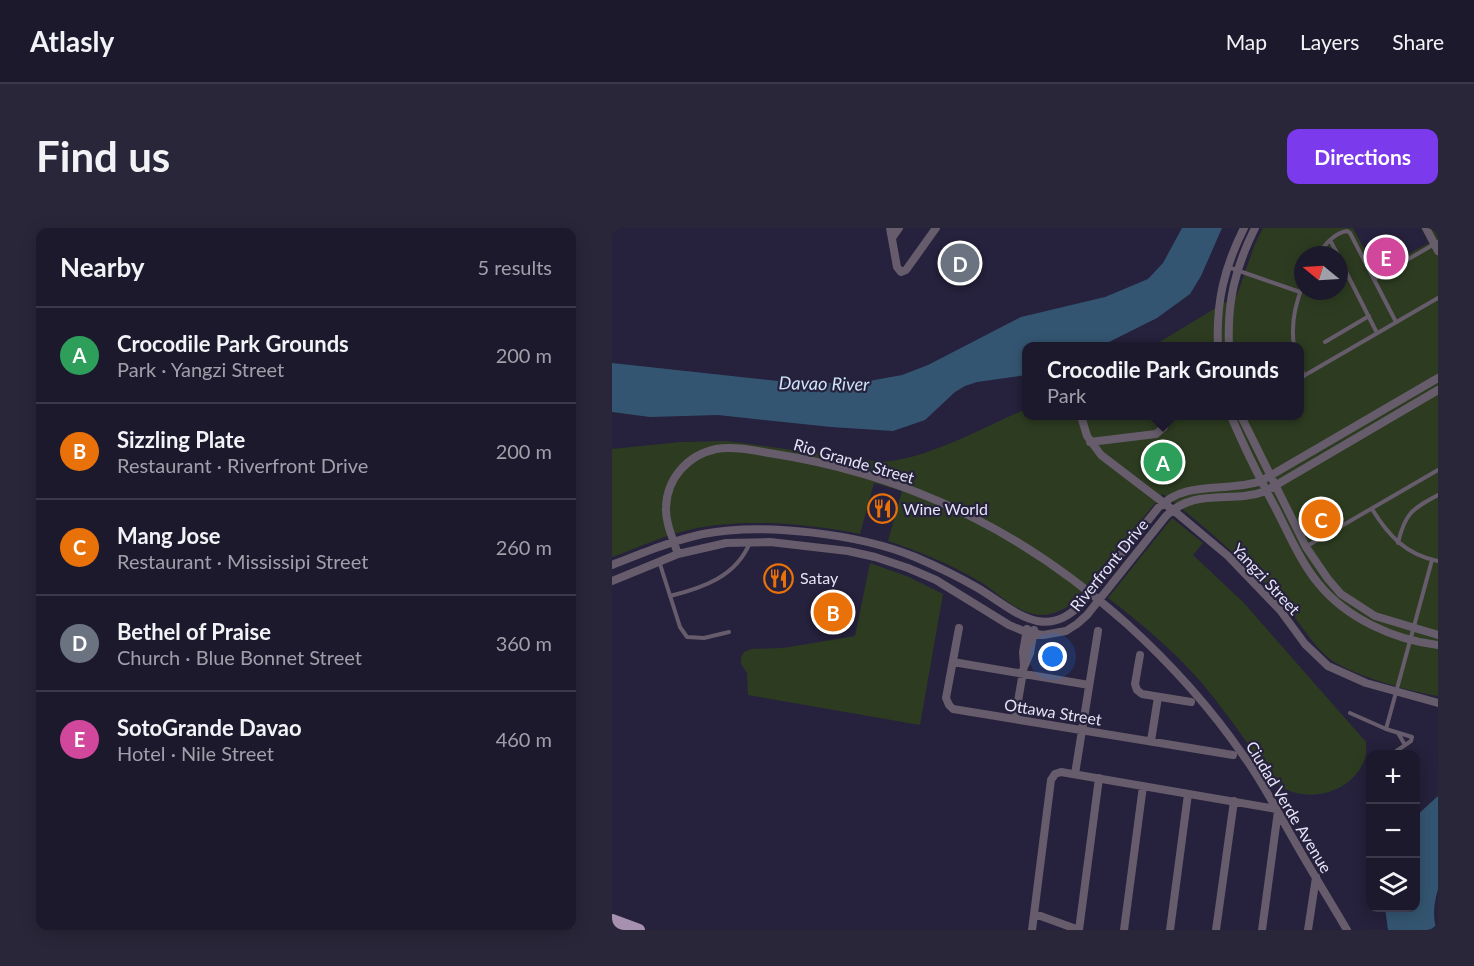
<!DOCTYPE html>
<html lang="en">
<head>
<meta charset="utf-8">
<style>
  body { margin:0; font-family:Lato,sans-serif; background:#292639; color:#f1f3f6 }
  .controls { position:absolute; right:18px; bottom:18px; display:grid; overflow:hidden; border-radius:12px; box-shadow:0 3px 15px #0003 }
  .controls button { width:54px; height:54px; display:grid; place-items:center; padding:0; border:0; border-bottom:2px solid #3a3849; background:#1c192d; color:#f1f3f6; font:30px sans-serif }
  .compass { position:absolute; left:682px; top:18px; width:54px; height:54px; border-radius:50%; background:#1c192d; box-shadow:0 3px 15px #0003; rotate:288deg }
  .you { position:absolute; left:441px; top:429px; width:21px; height:21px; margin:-15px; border:4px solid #fff; border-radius:50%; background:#1a73e8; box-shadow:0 0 0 9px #1a73e833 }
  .badge { display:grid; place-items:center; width:39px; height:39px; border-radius:50%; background:#7c3aed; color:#fff; font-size:20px; font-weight:700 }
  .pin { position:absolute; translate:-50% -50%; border:3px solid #fff; box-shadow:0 2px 6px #0006 }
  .popup { position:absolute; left:410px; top:114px; width:282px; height:78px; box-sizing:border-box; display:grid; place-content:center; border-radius:12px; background:#1c192d; filter:drop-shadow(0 2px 4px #0005); font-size:20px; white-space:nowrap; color:#a0a0aa }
  .popup b { font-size:22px; color:#f1f3f6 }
  .popup::after { content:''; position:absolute; left:50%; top:100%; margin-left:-12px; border:12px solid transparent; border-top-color:#1c192d }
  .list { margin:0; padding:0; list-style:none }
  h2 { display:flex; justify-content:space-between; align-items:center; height:78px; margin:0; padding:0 24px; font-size:26px }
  h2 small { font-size:20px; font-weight:400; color:#a0a0aa }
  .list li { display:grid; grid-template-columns:39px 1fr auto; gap:18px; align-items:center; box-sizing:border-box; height:96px; padding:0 24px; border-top:2px solid #3a3849 }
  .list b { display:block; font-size:22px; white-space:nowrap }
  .list p { margin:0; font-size:20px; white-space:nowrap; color:#a0a0aa }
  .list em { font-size:20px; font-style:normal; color:#a0a0aa }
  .icon { flex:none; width:33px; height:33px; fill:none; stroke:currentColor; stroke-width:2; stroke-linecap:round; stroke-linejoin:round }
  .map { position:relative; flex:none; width:826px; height:702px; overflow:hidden; border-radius:12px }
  header { display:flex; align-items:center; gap:36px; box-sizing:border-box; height:84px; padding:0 30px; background:#1c192d; border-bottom:2px solid #3a3849 }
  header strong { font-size:28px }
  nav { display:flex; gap:33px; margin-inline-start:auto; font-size:21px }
  .intro { display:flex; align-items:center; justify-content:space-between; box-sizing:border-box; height:144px; padding:0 36px }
  h1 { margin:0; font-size:42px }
  .button { padding:15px 27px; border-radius:12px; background:#7c3aed; color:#fff; font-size:21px; font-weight:700 }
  main { display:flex; gap:36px; padding:0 36px }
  aside { flex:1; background:#1c192d; border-radius:12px; box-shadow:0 3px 15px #0003 }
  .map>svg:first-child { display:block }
</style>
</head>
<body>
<header>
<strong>Atlasly</strong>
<nav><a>Map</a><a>Layers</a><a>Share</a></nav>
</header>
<div class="intro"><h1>Find us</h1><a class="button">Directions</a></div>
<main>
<aside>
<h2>Nearby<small>5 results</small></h2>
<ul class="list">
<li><span class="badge" style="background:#2e9e5b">A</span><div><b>Crocodile Park Grounds</b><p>Park · Yangzi Street</p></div><em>200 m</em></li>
<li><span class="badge" style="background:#e8710a">B</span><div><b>Sizzling Plate</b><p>Restaurant · Riverfront Drive</p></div><em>200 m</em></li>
<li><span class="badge" style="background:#e8710a">C</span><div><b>Mang Jose</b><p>Restaurant · Mississipi Street</p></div><em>260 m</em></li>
<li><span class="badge" style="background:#6b7280">D</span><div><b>Bethel of Praise</b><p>Church · Blue Bonnet Street</p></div><em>360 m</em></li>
<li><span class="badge" style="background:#d1479c">E</span><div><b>SotoGrande Davao</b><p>Hotel · Nile Street</p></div><em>460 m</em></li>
</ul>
</aside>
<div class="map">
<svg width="826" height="702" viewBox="0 0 826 702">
  <rect width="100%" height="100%" fill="#26213c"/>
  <path fill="#2d3c21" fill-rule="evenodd" d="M651 0H741L764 43 817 15 809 0H826V468C797 463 741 448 718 431 698 415 687 392 670 374 633 334 594 299 551 266L458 377C447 384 436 389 422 386 403 383 386 365 370 355 341 337 309 324 276 313L290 263 262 255 248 306C194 295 123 289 69 304 46 310 23 321 0 329V221L69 214 115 213 269 234C314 232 372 199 414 181V188H688V118H541L625 67 643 16ZM691 27H727V63H691Z
    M560 290 591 315 581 327 631 374 754 514C754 520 755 527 752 533 739 565 697 576 667 558 654 550 648 535 640 522 628 504 615 487 602 470 573 432 534 399 496 370Z
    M258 335 297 349 331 366 308 497 136 467 135 445 129 436V430L132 424 139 421 171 420 243 408Z"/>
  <path fill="#345571" d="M570 0H610L589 48 578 66 545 90 489 118H414V147L365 154 353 158 343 164 313 192 281 203 219 199 106 187 38 189 0 184V135L184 155H246L290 147 316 137 409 89 493 69 536 51 551 35Z
    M826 568V661C822 675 820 689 825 702H776L773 680H804V588Z"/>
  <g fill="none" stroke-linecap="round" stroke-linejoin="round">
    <path stroke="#665c6b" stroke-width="4" d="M718 12 726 27
      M706 27C713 16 722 5 735 3L738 5 784 94
      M727 30 765 105
      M616 39 688 64
      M762 51 826 14
      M713 114 757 88
      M682 118C679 98 683 76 691 57
      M688 137 692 148
      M688 150 826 70
      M760 281C776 307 794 327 826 333
      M786 315C793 285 800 281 826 267
      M695 318 826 242
      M47 333 68 399 75 409 92 410 117 404
      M58 368C91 360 125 348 138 314
      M738 485 774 501 800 509 799 513 780 526
      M774 501 820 332
      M786 505 793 517"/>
    <path stroke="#665c6b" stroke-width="8" d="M278 0 285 39 289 44 294 42 324 0
      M814 0 826 23
      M280 10 287 0
      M606 118C604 74 612 40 632 0
      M617 118C615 74 623 40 643 0
      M469 188 475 208 489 227 561 282 616 328 668 382 693 416 716 438 754 455 826 475
      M619 188C632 219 647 249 663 279 676 304 688 333 706 355 734 390 782 412 826 417
      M629 188 694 319 716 351 729 366 763 388 826 407
      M478 214 544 206 552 199 554 188
      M66 326C61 311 53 294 54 279 55 250 76 227 104 221 121 218 140 222 157 225 229 236 300 258 364 291 419 319 470 356 515 396 559 436 598 479 631 527 651 554 666 585 683 614 700 644 718 673 735 702
      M0 337C30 325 59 313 91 306 151 294 247 306 303 329 324 338 345 348 364 359 399 379 431 416 469 376L546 280C573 251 615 265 649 253L826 150
      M0 353 66 326 114 315 158 314 236 323 263 329 296 340 324 352 397 397 414 404 431 407 454 403 465 396 475 387 554 288C583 259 620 276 654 263L826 162
      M347 400 334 470 337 477 341 481 621 527
      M528 427 523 456 525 462 530 466 579 474
      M341 434 477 457
      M413 437 418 425 422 402
      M403 491 412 438 411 424 415 401
      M539 513 546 469
      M463 546 486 403
      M423 686 467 702 487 550
      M420 702 439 552 443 546 449 544 664 581
      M512 702 531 558
      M558 702 576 566
      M604 702 622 573
      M650 702 666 583
      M696 702 704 649"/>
    <path stroke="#a691b0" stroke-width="12" d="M0 692 27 702"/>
  </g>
  <defs>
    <symbol id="restaurant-ring" viewBox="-11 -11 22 22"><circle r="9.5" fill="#26213c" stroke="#e8710a" stroke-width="1.5"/><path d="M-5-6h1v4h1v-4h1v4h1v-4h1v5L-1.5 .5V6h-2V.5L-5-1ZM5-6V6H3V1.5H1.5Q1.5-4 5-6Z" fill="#e8710a"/></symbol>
  </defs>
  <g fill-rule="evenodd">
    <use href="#restaurant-ring" x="254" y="264" width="33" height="33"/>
    <use href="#restaurant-ring" x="150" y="334" width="33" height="33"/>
  </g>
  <g text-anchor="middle" stroke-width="4.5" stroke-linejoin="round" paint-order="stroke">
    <g font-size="16" fill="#e6e4f7" stroke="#26213c">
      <text transform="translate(242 233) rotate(16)" y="6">Rio Grande Street</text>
      <text transform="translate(497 337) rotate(-51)" y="6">Riverfront Drive</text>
      <text transform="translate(654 351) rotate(47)" y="6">Yangzi Street</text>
      <text transform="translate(441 484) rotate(9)" y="6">Ottawa Street</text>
      <text transform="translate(677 579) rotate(59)" y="6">Ciudad Verde Avenue</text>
    </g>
    <g font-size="16" fill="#e6e4f7" stroke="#26213c" text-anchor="start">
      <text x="291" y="287">Wine World</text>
      <text x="188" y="356">Satay</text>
    </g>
    <g font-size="18" font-style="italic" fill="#cee4f8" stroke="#26213c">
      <text transform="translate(212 156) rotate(1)" y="6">Davao River</text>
    </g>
  </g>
</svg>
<div class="controls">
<button>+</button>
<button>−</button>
<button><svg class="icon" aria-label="layers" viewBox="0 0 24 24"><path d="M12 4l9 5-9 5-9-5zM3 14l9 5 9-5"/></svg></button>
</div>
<svg class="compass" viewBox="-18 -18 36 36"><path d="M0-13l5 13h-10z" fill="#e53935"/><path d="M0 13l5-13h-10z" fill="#a0a0aa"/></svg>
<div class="you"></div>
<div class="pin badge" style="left:551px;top:234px;background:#2e9e5b">A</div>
<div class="popup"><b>Crocodile Park Grounds</b>Park</div>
<div class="pin badge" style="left:221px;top:384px;background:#e8710a">B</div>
<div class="pin badge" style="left:709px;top:291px;background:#e8710a">C</div>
<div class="pin badge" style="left:348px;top:35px;background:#6b7280">D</div>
<div class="pin badge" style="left:774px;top:29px;background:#d1479c">E</div>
</div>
</main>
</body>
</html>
